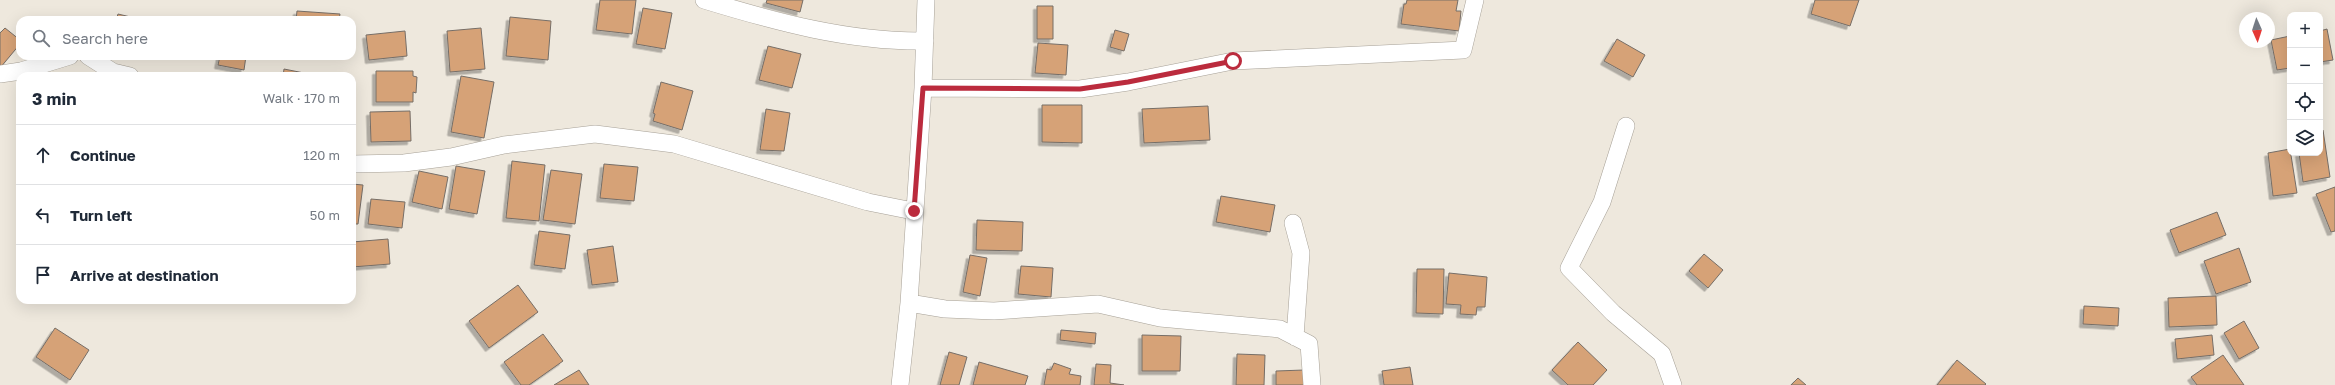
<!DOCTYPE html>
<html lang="en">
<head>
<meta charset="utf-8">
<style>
  body { margin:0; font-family:"Golos Text",sans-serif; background:#f6f6f7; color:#1f2937 }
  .controls { position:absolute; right:12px; top:12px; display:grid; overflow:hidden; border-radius:8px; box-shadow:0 4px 16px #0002 }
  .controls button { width:36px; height:36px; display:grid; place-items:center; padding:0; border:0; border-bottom:1px solid #e0e1e3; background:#fff; color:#1f2937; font:20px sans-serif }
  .compass { position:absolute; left:2239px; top:12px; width:36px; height:36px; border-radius:50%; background:#fff; box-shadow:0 4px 16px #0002; rotate:177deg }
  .stop { position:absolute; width:12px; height:12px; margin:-9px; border:3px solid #bb2b3d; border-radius:50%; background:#fff }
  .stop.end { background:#bb2b3d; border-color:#fff; box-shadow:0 1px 4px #0008 }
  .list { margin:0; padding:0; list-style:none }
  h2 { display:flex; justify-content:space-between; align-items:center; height:52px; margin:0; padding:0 16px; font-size:17px }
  h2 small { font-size:13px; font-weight:400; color:#747a83 }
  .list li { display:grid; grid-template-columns:26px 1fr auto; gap:12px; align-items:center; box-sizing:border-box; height:60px; padding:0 16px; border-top:1px solid #e0e1e3 }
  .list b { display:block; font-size:15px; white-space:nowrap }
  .list em { font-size:13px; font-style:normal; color:#747a83 }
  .icon { flex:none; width:22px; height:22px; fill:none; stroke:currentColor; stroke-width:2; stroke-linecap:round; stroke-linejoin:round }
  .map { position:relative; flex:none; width:2335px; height:385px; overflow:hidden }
  .search { position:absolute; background:#fff; box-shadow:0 4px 16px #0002; left:16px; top:16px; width:340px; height:44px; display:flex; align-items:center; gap:10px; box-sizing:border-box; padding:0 14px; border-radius:12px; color:#747a83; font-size:15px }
  .panel { position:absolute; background:#fff; box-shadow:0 4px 16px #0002; left:16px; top:72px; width:340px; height:232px; border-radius:12px }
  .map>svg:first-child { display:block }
</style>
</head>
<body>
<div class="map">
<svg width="2335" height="385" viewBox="0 0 2335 385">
  <defs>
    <filter id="shadow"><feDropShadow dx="-3.5" dy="3.5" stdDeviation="0" flood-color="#0004"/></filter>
  </defs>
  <rect width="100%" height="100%" fill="#eee8dd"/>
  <path fill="#d6a277" stroke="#766e67" filter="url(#shadow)" d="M600 0H636L632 34 596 30Z
    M767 0H803L800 12 766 3Z
    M1407 0H1458L1456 11H1461L1459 31 1401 24 1404 4H1406Z
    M1815 0H1859L1850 26 1811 14Z
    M1037 6H1053V39H1037Z
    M643 8 672 13 665 49 636 44Z
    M297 11 340 14 339 20H296Z
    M118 14 143 20H116Z
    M510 17 551 21 548 60 506 56Z
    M5 28 20 40V44L0 68V33Z
    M481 28 485 69 450 72 447 31Z
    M2327 29 2333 60 2320 62V31Z
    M1115 30 1129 34 1124 51 1110 47Z
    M405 31 407 56 369 60 366 35Z
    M2290 36V68L2277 70 2271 40Z
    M1617 39 1645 55 1633 77 1604 61Z
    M1038 43 1068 45 1066 75 1035 73Z
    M768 46 801 54 792 88 759 80Z
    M220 56H246L244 70 218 65Z
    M284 69 319 76H283Z
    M376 71H413V76L417 77 416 93 413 92V102H376Z
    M461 76 494 82 484 138 451 132Z
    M661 82 693 91 682 130 653 121 655 114 653 113Z
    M1042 105H1082V143L1042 142Z
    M1208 106 1210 140 1144 143 1142 109Z
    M766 109 790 113 784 151 760 150Z
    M410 111 411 141 371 142 370 112Z
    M2323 130 2330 177 2303 182 2299 153H2320V131Z
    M2290 149 2297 193 2273 196 2268 153Z
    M512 161 545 165 539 221 506 218Z
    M604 164 638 167 634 201 600 198Z
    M456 166 485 171 477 214 449 209Z
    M551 170 582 174 575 224 543 220Z
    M419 171 448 177 442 209 412 202Z
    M352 184 363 185 358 224H352Z
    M2335 187V231L2331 232 2316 194Z
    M1221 196 1275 205 1270 232 1216 222Z
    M371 199 405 202 402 228 368 224Z
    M2217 212 2226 235 2179 253 2170 230Z
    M977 220 1023 222 1022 251 976 250Z
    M539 231 570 235 565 269 534 265Z
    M388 239 390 264 352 267V242Z
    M613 246 618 282 592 285 587 250Z
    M2239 248 2251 282 2216 294 2204 261Z
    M1704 254 1723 270 1708 288 1689 271Z
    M970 255 987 258 980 296 963 292Z
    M1021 266 1053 268 1051 297 1018 294Z
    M1417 269H1444L1443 314 1416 313Z
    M1449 273 1487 277 1485 307H1477L1476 315 1460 314 1461 305 1446 304Z
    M518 285 538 312 489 348 469 321Z
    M2216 296 2217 325 2169 327 2168 298Z
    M2084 306 2119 308 2118 326 2083 324Z
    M2244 321 2259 348 2239 359 2224 333Z
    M55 328 89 350 70 380 36 357Z
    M1061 330 1096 333 1095 344 1060 340Z
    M543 334 563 361 529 385H521L504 362Z
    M1142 335 1181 336 1180 371H1142Z
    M2212 335 2214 355 2177 359 2175 339Z
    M1578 342 1607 370 1593 385H1568L1552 370Z
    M949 352 967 357 959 385H940Z
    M1237 354 1265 355 1264 385H1236Z
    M2223 355 2244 385H2197L2191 377Z
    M1957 360 1986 384 1985 385H1937Z
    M979 362 1028 376 1025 385H973Z
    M1054 363 1071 369 1069 374 1081 376 1080 385H1044L1047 369 1051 370Z
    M1096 364 1111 365 1110 383 1124 385H1094Z
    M1410 367 1413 385H1384L1382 371Z
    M579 370 589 385H554Z
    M1304 370V385H1276V371Z
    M1798 378 1806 385H1791Z"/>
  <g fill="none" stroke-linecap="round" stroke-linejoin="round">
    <defs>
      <path id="street" d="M704 0C776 22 849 42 925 41
        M88 56 113 72 130 76
        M0 74 21 71 70 56
        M923 88 1080 89 1128 82 1233 61 1463 50 1475 0
        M1626 126 1602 202 1569 268 1613 313 1662 354 1673 385
        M352 164 404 163 451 157 504 145 595 134 674 144 868 202 913 211
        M1293 223 1301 253 1295 337
        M909 303 945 309 994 311 1098 304 1160 318 1280 329 1309 344 1312 385
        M900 385 909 303 923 88 926 0"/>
    </defs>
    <use href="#street" stroke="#a7a197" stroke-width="18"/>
    <use href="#street" stroke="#fff" stroke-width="17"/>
  </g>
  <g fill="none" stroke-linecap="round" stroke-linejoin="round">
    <path stroke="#bb2b3d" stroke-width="5" d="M914 211 923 88 1080 89 1128 82 1233 61"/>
  </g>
</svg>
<div class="controls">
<button>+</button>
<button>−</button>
<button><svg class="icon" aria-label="locate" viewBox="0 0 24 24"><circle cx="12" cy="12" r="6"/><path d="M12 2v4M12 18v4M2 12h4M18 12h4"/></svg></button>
<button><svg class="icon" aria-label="layers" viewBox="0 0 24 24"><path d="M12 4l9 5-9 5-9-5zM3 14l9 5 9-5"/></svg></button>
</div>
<svg class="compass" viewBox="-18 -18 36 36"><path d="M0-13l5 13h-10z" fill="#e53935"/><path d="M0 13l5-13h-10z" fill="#747a83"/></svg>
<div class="stop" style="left:1233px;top:61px"></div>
<div class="stop end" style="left:914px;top:211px"></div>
<div class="search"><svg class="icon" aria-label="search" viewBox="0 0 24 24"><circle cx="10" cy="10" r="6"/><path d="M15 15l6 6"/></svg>Search here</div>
<section class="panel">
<h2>3 min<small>Walk · 170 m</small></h2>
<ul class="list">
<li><svg class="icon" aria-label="ahead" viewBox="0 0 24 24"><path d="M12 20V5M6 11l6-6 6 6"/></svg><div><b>Continue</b></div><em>120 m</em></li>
<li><svg class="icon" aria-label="left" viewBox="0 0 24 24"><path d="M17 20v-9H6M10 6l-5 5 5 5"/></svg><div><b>Turn left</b></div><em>50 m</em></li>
<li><svg class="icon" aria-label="arrive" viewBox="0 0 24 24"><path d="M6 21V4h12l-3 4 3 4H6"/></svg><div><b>Arrive at destination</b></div></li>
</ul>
</section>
</div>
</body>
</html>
